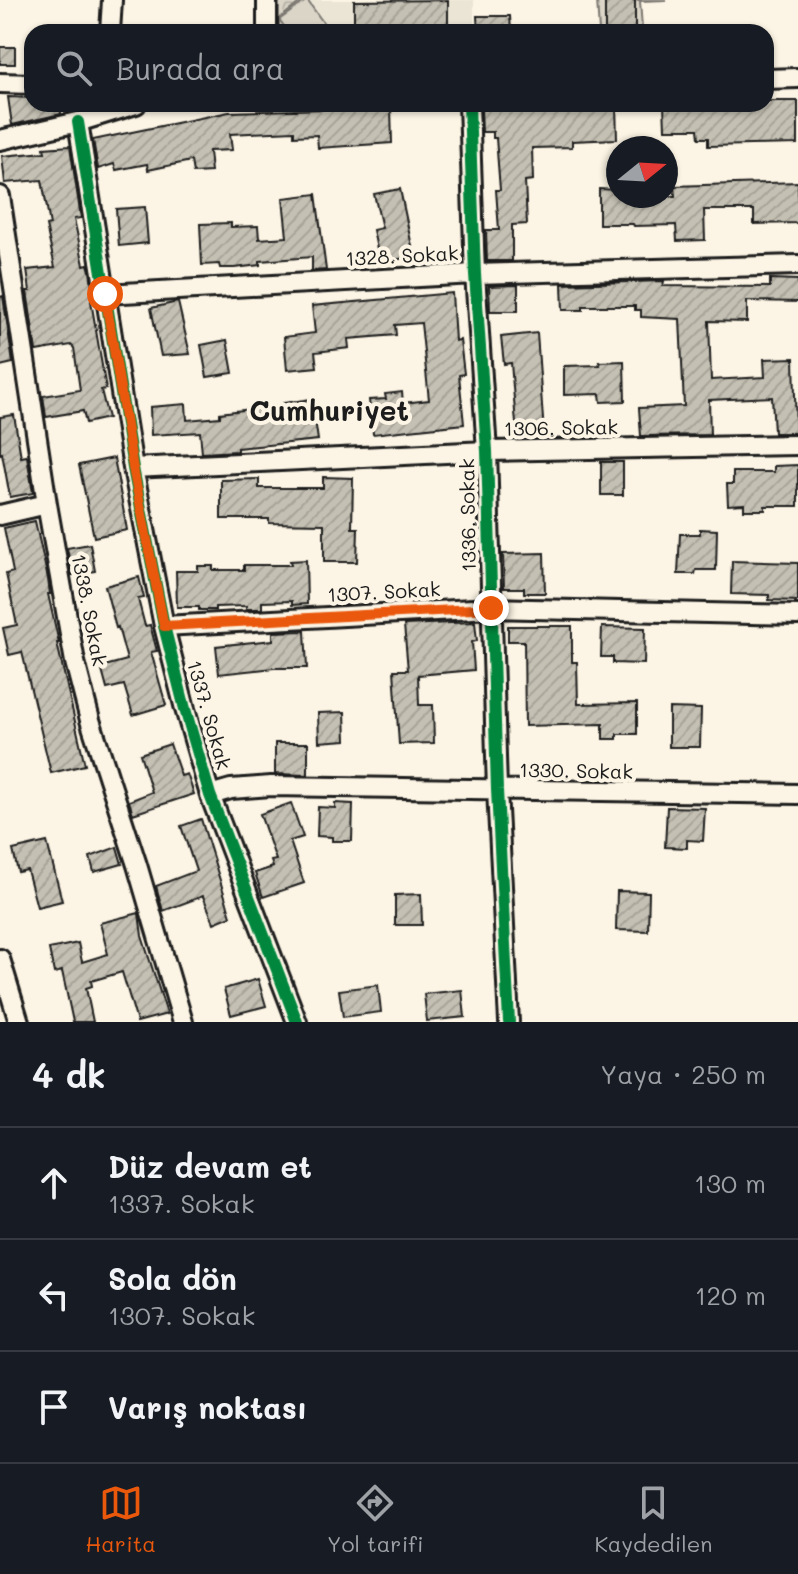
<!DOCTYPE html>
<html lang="tr">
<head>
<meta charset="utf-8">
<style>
  body { margin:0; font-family:Mali,sans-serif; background:#242831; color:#f1f3f6 }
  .compass { position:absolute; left:606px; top:136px; width:72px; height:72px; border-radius:50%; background:#171b24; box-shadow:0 2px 6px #0004; rotate:72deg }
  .stop { position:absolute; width:24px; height:24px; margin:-18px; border:6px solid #ea580c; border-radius:50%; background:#fff }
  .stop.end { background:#ea580c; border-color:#fff; box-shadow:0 2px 8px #0008 }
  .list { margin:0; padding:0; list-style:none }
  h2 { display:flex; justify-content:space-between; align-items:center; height:104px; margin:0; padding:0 32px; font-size:34px }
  h2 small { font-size:26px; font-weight:400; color:#9ea1a6 }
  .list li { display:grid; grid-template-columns:52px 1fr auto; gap:24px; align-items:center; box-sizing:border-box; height:112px; padding:0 32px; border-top:2px solid #363941 }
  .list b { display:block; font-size:30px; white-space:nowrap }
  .list p { margin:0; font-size:26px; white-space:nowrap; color:#9ea1a6 }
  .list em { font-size:26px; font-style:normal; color:#9ea1a6 }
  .icon { flex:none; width:44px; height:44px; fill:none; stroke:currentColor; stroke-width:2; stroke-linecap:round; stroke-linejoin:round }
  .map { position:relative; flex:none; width:798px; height:1022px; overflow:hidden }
  .search { position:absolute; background:#171b24; box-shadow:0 2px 6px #0004; left:24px; right:24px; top:24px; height:88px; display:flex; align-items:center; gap:20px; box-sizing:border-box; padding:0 28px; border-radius:24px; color:#9ea1a6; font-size:30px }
  .sheet { height:440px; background:#171b24 }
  nav { display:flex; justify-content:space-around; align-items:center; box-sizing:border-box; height:112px; border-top:2px solid #363941; background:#171b24; font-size:22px; color:#9ea1a6 }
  nav a { display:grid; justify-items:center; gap:4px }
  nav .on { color:#ea580c }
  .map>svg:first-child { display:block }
</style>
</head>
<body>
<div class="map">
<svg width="798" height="1022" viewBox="0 0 798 1022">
  <defs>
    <pattern id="forest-crowns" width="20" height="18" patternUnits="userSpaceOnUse" patternTransform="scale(2)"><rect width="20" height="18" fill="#dbd5c8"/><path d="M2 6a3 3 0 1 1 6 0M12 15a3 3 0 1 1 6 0" fill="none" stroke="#bbb6ab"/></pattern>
    <pattern id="building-hatch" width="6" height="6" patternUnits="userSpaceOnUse" patternTransform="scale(2)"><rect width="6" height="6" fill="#c4c0b3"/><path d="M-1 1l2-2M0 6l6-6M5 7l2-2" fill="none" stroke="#a8a499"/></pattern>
  </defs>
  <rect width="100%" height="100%" fill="#fcf5e5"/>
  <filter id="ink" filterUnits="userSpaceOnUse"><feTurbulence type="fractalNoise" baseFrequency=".0125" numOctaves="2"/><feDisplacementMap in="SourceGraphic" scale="16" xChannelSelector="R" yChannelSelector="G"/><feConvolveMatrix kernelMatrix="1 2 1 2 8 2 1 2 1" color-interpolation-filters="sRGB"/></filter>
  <g filter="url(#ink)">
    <path fill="#ebe5d6" d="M278 0H474V32H279Z"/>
    <path fill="#dbd5c8" stroke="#7c7872" stroke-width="2" d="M307 0 330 32H288L279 20Z
      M597 0H666L640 1 642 28H698V32H599Z"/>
    <path fill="url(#forest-crowns)" stroke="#7c7872" stroke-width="2" d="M279 0H303L279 19 288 32H279Z"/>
    <path fill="url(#building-hatch)" stroke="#1c1c1c" stroke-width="2" d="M448 0V32H354V1Z
      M605 0H635V32H605Z
      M477 16H510L511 32H478Z
      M0 47H15V64H0Z
      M8 97 32 98V104H60L61 114 12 125Z
      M766 101H798V144L708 146V138H699L698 129H665L664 104H766Z
      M616 104 617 139 572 141V147L532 148 533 180 525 181 527 224 512 225V261H487L486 230H499L496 190H500L496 138H493V132H482L481 108Z
      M391 107 392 143 318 148 317 135 294 136V131L230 134 232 150 209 151 211 172 193 173 191 161 148 170 147 164 116 170 114 164 98 169 93 140 229 112Z
      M70 146 81 218 74 219 84 265 88 264 90 271 94 300 91 301 106 389 101 390 108 418 86 423 83 411 46 417 43 396 80 390 74 348 71 345 36 351 27 291H30L27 270 55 267 46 226 50 225 42 180 5 183 2 156 45 152 44 148Z
      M798 182V223L754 224V210H704L705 240 677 241 676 225 634 226 633 224H599V189L618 190V196H675L674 186Z
      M400 189 414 256 380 263 373 230 382 228 374 194Z
      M316 194 326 270 312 271V257L260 261V265L234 268H220L219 264 202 265 200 224 231 223V227L258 226 259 239 287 237 283 198Z
      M145 207 148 243 119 246 116 209Z
      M770 279 798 280V302L747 301V322L709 321 711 380 765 377 764 359 794 358 796 433H774L772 397 709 400 710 435 641 436 639 408 684 406 680 319 641 317V310H635V306H583V310H563L562 284 664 281 663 286 770 287Z
      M518 285V311H490L489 286Z
      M452 293 455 341 460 340 464 374 459 375 464 424 373 434 369 400 386 399 385 394 402 392 403 403 429 400 421 323 395 325 396 335 348 339 349 348 315 352 317 367 287 370 284 337 315 333 312 306Z
      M3 296 13 363 0 366V297Z
      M178 302 190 354 161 356 151 308Z
      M537 333 544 434 517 436 511 363 504 364 501 337Z
      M227 340 233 373 207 377 201 345Z
      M624 361 625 401 601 402 600 394 564 395V366L600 365 599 362Z
      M312 399 318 440 237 448V451L202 453 200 432 151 435 150 407 186 404 187 420 220 417V413L283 405V403Z
      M14 415 21 457 27 456 33 493 10 497 2 453 0 454V417Z
      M114 458 127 530 94 537 79 465Z
      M601 462H623V495H601Z
      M798 465V506H765V510H744V504L728 505 727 484H733V472H774V466Z
      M323 477 353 478 352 528H358L357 562H324V524L269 523V519H221V480L259 479V488H323Z
      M35 521 48 579 50 594H48L59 643H57L85 765 51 773 22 652 9 655 3 628 17 625 6 574 13 572 4 528Z
      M700 529 717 530 716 570H696L695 574H678L680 534H700Z
      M90 544 95 571 72 575 67 548Z
      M544 553 545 593H524V588H504L503 554Z
      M306 560 307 604 292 605V601L262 602V609H246V606L215 607V610H199V607H177L176 571H198V566H213V570H244V565H291L290 561Z
      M732 561 798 563V601L769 600V595L731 594Z
      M139 577 144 598 138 599 145 626 150 625 157 651 151 652 166 705 133 715 124 685 107 689 101 667 127 660 118 627 116 628 105 586Z
      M475 622 477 641 472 642 474 670 418 675 419 705H433L434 743 399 744 394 670H408L404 625Z
      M508 626H572V662H577L578 704 637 703V734H617V739H603V724L525 726 524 641H508Z
      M602 627 645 628 644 664 613 663V657H601Z
      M305 631 307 668H274L219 674 216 646 273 640V632Z
      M669 708 701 709 700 747H669Z
      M345 712 346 740 319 742 318 713Z
      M275 743H308V775L275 774Z
      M170 744 181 776 187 774 194 794 133 814 129 801 152 792 140 754Z
      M291 803 303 837 290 841 304 883 263 897 255 873 273 867 271 861 276 860 260 814Z
      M335 803 353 804 352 841H332V837L317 836 318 807 335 808Z
      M667 807 705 808 703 841 687 840V848L665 847Z
      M201 819 231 916 214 923 203 896 163 911 156 886 196 871 181 826Z
      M47 842 62 901 37 907 27 870 18 872 13 850Z
      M117 847 122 864 94 872 90 857Z
      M617 891 649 892 648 931 616 930Z
      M421 894 422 925H395V895Z
      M139 913 142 936 167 1014 137 1022 122 972 91 981 92 986 86 988 93 1022H73L62 971 54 973 49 949 78 943 82 962 108 954 100 923Z
      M258 979 266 1006 231 1015 224 989Z
      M378 985 381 1012 343 1017 339 990Z
      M462 990 465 1017 427 1021 424 994Z"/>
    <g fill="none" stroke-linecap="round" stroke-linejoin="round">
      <defs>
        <path id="minor" d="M267 0V32
          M110 32 112 0
          M766 79 798 78
          M0 83 32 84
          M469 104 475 274 487 451 497 790 509 1022
          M78 122 133 468 164 626 185 709 210 795 297 1022
          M0 140 78 122 136 104
          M0 196 47 504 75 662 90 720 137 865 183 1022
          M105 294 475 274 798 265
          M133 468 487 451 798 445
          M0 515 47 504
          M164 626 491 608 798 615
          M210 795 231 789 271 786 798 794
          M0 959 19 1022"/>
      </defs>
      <use href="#minor" stroke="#1c1c1c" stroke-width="24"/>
      <use href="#minor" stroke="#fcf5e5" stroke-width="18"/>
      <defs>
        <path id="cycleway" d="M469 104 475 274 487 451 497 790 509 1022
          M78 122 133 468 164 626 185 709 210 795 297 1022"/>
      </defs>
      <use href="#cycleway" stroke="#fcf5e5" stroke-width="17"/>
      <use href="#cycleway" stroke="#00873e" stroke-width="12"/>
    </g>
  </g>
  <g fill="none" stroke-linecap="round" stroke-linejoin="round" filter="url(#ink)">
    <path stroke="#ea580c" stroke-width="10" d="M105 294 133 468 164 626 491 608"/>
  </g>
  <g text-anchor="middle" stroke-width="8" stroke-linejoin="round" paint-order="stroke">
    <g font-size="20" fill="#1c1c1c" stroke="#fcf5e5">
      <text transform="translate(402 256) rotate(-3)" y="7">1328. Sokak</text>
      <text transform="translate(561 428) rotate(-1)" y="7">1306. Sokak</text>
      <text transform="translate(468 515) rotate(-91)" y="7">1336. Sokak</text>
      <text transform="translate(384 592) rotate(-3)" y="7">1307. Sokak</text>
      <text transform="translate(89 610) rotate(79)" y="7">1338. Sokak</text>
      <text transform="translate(209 715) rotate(74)" y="7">1337. Sokak</text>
      <text transform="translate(576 771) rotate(1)" y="7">1330. Sokak</text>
    </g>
    <g font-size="28" font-weight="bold" fill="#1c1c1c" stroke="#fcf5e5">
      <text x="329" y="421">Cumhuriyet</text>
    </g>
  </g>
</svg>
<svg class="compass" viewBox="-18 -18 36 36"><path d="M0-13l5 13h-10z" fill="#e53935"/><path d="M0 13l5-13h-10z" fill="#9ea1a6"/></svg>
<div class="stop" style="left:105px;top:294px"></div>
<div class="stop end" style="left:491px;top:608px"></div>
<div class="search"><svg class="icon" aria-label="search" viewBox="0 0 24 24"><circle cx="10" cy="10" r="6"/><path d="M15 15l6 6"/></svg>Burada ara</div>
</div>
<section class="sheet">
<h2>4 dk<small>Yaya · 250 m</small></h2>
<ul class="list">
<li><svg class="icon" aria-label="ahead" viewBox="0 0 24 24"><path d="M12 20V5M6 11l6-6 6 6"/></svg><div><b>Düz devam et</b><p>1337. Sokak</p></div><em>130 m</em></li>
<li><svg class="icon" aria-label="left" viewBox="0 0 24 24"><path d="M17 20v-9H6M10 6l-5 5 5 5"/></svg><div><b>Sola dön</b><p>1307. Sokak</p></div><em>120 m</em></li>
<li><svg class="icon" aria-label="arrive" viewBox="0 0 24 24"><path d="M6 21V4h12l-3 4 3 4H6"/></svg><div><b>Varış noktası</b></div></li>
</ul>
</section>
<nav>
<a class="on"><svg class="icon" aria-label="map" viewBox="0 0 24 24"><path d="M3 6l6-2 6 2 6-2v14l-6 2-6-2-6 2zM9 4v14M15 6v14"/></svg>Harita</a>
<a><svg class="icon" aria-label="directions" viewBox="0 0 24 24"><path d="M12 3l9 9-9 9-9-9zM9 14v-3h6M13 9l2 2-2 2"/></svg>Yol tarifi</a>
<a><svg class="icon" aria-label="saved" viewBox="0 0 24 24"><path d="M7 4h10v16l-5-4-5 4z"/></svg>Kaydedilen</a>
</nav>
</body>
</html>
